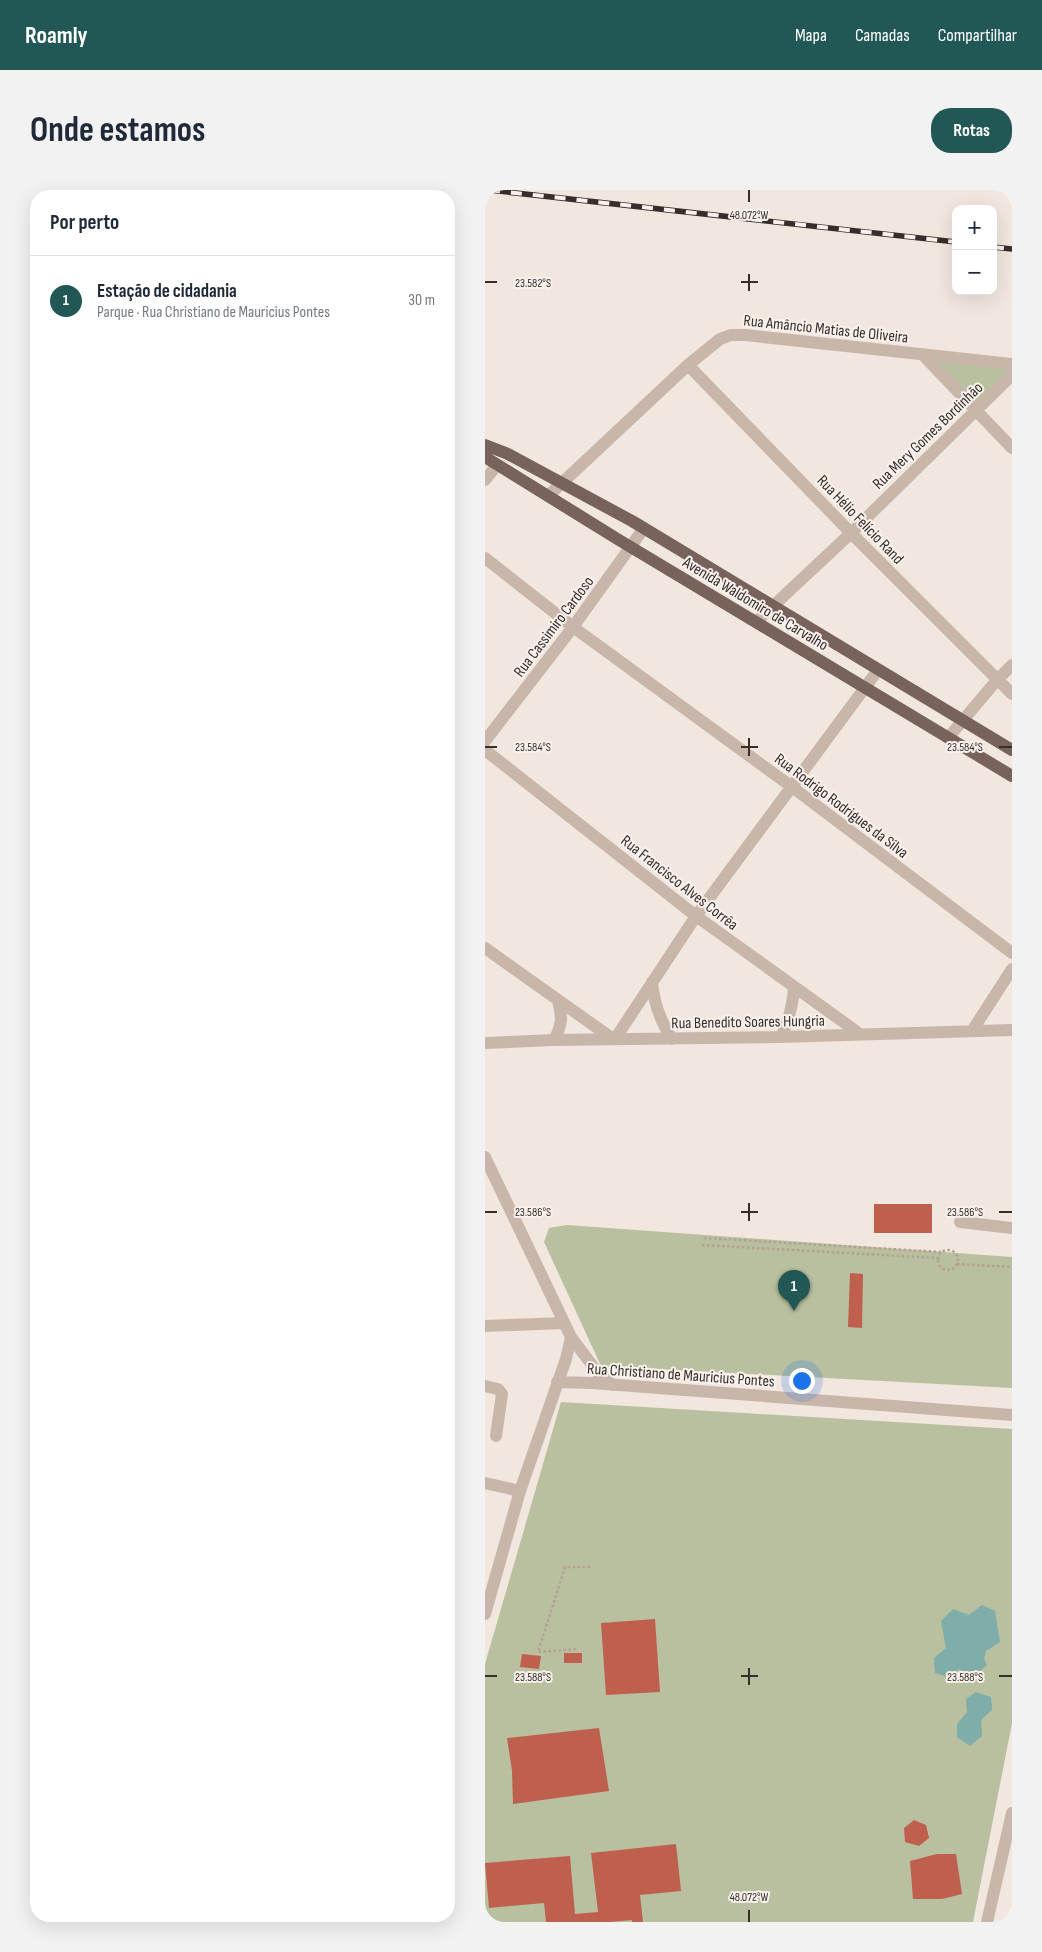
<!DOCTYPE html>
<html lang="pt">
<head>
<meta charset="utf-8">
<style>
  body { margin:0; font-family:"Sofia Sans Condensed",sans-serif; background:#f2f2f3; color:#1f2937 }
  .controls { position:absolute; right:15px; top:15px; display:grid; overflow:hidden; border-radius:10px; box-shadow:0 5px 20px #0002 }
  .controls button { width:45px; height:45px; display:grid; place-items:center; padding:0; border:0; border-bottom:1px solid #e0e1e3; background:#fff; color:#1f2937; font:25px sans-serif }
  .you { position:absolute; left:316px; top:1190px; width:18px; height:18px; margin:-12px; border:4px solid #fff; border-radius:50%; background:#1a73e8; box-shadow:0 0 0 8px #1a73e833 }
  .badge { display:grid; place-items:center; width:32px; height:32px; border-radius:50%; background:#215755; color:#fff; font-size:16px; font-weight:700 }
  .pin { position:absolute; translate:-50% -41px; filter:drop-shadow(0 1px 2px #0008) }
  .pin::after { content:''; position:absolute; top:26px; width:18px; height:15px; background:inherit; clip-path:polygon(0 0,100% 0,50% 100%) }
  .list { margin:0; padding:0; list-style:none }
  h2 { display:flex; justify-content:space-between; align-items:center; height:65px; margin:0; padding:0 20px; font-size:21px }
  h2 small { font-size:16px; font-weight:400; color:#747a83 }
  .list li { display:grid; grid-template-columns:32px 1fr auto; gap:15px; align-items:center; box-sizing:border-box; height:90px; padding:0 20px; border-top:1px solid #e0e1e3 }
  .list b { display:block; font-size:19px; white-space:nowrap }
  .list p { margin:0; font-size:16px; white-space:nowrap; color:#747a83 }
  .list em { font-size:16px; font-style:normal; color:#747a83 }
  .map { position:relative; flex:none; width:527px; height:1732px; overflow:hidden; border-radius:20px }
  header { display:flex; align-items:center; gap:30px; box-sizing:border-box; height:70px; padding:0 25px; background:#215755; color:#fff }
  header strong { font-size:24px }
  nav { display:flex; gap:28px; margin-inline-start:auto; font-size:18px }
  .intro { display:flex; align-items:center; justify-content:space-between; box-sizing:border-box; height:120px; padding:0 30px }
  h1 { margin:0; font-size:35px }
  .button { padding:12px 22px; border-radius:20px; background:#215755; color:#fff; font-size:18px; font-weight:700 }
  main { display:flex; gap:30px; padding:0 30px }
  aside { flex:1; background:#fff; border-radius:20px; box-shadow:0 5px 20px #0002 }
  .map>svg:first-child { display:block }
</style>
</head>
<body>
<header>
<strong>Roamly</strong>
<nav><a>Mapa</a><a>Camadas</a><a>Compartilhar</a></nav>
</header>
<div class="intro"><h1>Onde estamos</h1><a class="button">Rotas</a></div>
<main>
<aside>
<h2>Por perto<small></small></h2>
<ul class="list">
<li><span class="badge">1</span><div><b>Estação de cidadania</b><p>Parque · Rua Christiano de Mauricius Pontes</p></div><em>30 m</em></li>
</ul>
</aside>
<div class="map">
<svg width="527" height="1732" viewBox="0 0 527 1732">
  <rect width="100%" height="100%" fill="#f1e7de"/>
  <path fill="#b8c09f" d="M445 167 527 176V181L491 218Z
    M82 1035 527 1067V1198L116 1176 59 1052 64 1038Z
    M76 1212 527 1239V1533L488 1732H0V1474Z"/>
  <path fill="#7fadaa" d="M497 1415 510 1421 515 1452 501 1461 499 1469 502 1475 489 1486 474 1479 466 1488 450 1483 449 1468 461 1458 456 1431 468 1419 484 1425Z
    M491 1502 506 1507 507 1520 496 1530 497 1546 485 1556 472 1547V1534L482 1522 481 1509Z"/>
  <path fill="#bf5f4e" d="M389 1014H447V1043H389Z
    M365 1083 378 1084 377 1138 363 1137Z
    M170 1429 175 1502 121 1505 116 1433Z
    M79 1463H97V1473H79Z
    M37 1464 56 1466 54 1479 35 1477Z
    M114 1538 124 1601 28 1614 27 1581 22 1548Z
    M429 1630 441 1635 444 1648 434 1656 420 1652 419 1638Z
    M191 1654 196 1701 155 1705 158 1732H147V1730L125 1732H61L59 1713 4 1718 0 1673 85 1666 90 1724 113 1722 106 1663Z
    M452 1664H471L477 1704 457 1709H428L425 1671Z"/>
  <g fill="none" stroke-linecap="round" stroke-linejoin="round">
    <path stroke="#b5a095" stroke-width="2.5" stroke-dasharray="2.5 2.5" stroke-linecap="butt" d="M219 1048 456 1062
      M217 1055 453 1068
      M453 1070a10 10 0 1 1 20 0a10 10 0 1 1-20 0Z
      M472 1074 527 1077
      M91 1459 53 1462 80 1377H108"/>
    <path stroke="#c9b6ab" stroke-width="12" d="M437 164 527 258
      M203 175 366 343 527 504
      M0 290 12 275
      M63 306 203 175 235 149 246 145H260L527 174
      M0 368 88 437 307 597 527 763
      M271 432 366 343 527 185
      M463 548 512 490 527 475
      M0 551 88 437 159 338
      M0 560 211 726 375 844
      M0 758 128 849
      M167 792C169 814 175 831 187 849
      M487 841 527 779
      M296 847C304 830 308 815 309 797
      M130 849 211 726 393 480
      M69 850C78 833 77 828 73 810
      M0 853 69 850 296 847 527 840
      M0 967 86 1147 113 1183 128 1195
      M475 1032 527 1038
      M0 1136 79 1133
      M72 1192 107 1193 527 1225
      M0 1196 13 1199 17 1204 11 1246
      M0 1293 35 1301
      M0 1424 35 1301 81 1169 86 1147
      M502 1732 527 1623"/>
    <path stroke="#78625c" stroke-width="12" d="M0 255 23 264 147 331 527 560
      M0 267 134 350 527 586"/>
    <defs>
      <path id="rail" d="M4 0 471 52
        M508 57 527 59"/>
    </defs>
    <use href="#rail" stroke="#372d2a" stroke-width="5.5"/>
    <use href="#rail" stroke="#f9f1eb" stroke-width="4" stroke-dasharray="11" stroke-linecap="butt"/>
  </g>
  <path fill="none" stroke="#372d2a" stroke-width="2" d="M264 0V12M264 84V101M0 92H12M256 92H273M264 548V566M0 557H12M256 557H273M514 557H527M264 1013V1031M0 1022H12M256 1022H273M514 1022H527M264 1478V1495M0 1486H12M256 1486H273M514 1486H527M264 1720V1732"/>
  <g text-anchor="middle" stroke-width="4" stroke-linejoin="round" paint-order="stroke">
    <g font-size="16" fill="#372d2a" stroke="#f9f1eb">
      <text transform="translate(341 138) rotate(6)" y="6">Rua Amâncio Matias de Oliveira</text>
      <text transform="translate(442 245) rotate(-44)" y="6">Rua Mery Gomes Bordinhão</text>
      <text transform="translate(376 329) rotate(46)" y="6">Rua Hélio Felício Rand</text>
      <text transform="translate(271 413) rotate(31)" y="6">Avenida Waldomiro de Carvalho</text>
      <text transform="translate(68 436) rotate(-53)" y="6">Rua Cassimiro Cardoso</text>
      <text transform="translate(357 615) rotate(37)" y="6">Rua Rodrigo Rodrigues da Silva</text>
      <text transform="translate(195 692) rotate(38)" y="6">Rua Francisco Alves Corrêa</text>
      <text transform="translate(263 831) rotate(-1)" y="6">Rua Benedito Soares Hungria</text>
      <text transform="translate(196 1184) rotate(4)" y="6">Rua Christiano de Mauricius Pontes</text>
    </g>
  </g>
  <g font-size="12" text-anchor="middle" fill="#372d2a" stroke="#f9f1eb" stroke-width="4" stroke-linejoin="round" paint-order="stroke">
    <text x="264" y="29">48.072°W</text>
    <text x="48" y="97">23.582°S</text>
    <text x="48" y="561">23.584°S</text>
    <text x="480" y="561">23.584°S</text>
    <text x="48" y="1026">23.586°S</text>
    <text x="480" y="1026">23.586°S</text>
    <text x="48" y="1491">23.588°S</text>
    <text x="480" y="1491">23.588°S</text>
    <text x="264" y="1711">48.072°W</text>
  </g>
</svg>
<div class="controls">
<button>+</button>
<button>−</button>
</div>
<div class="you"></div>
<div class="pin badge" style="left:309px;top:1121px">1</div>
</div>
</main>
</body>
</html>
